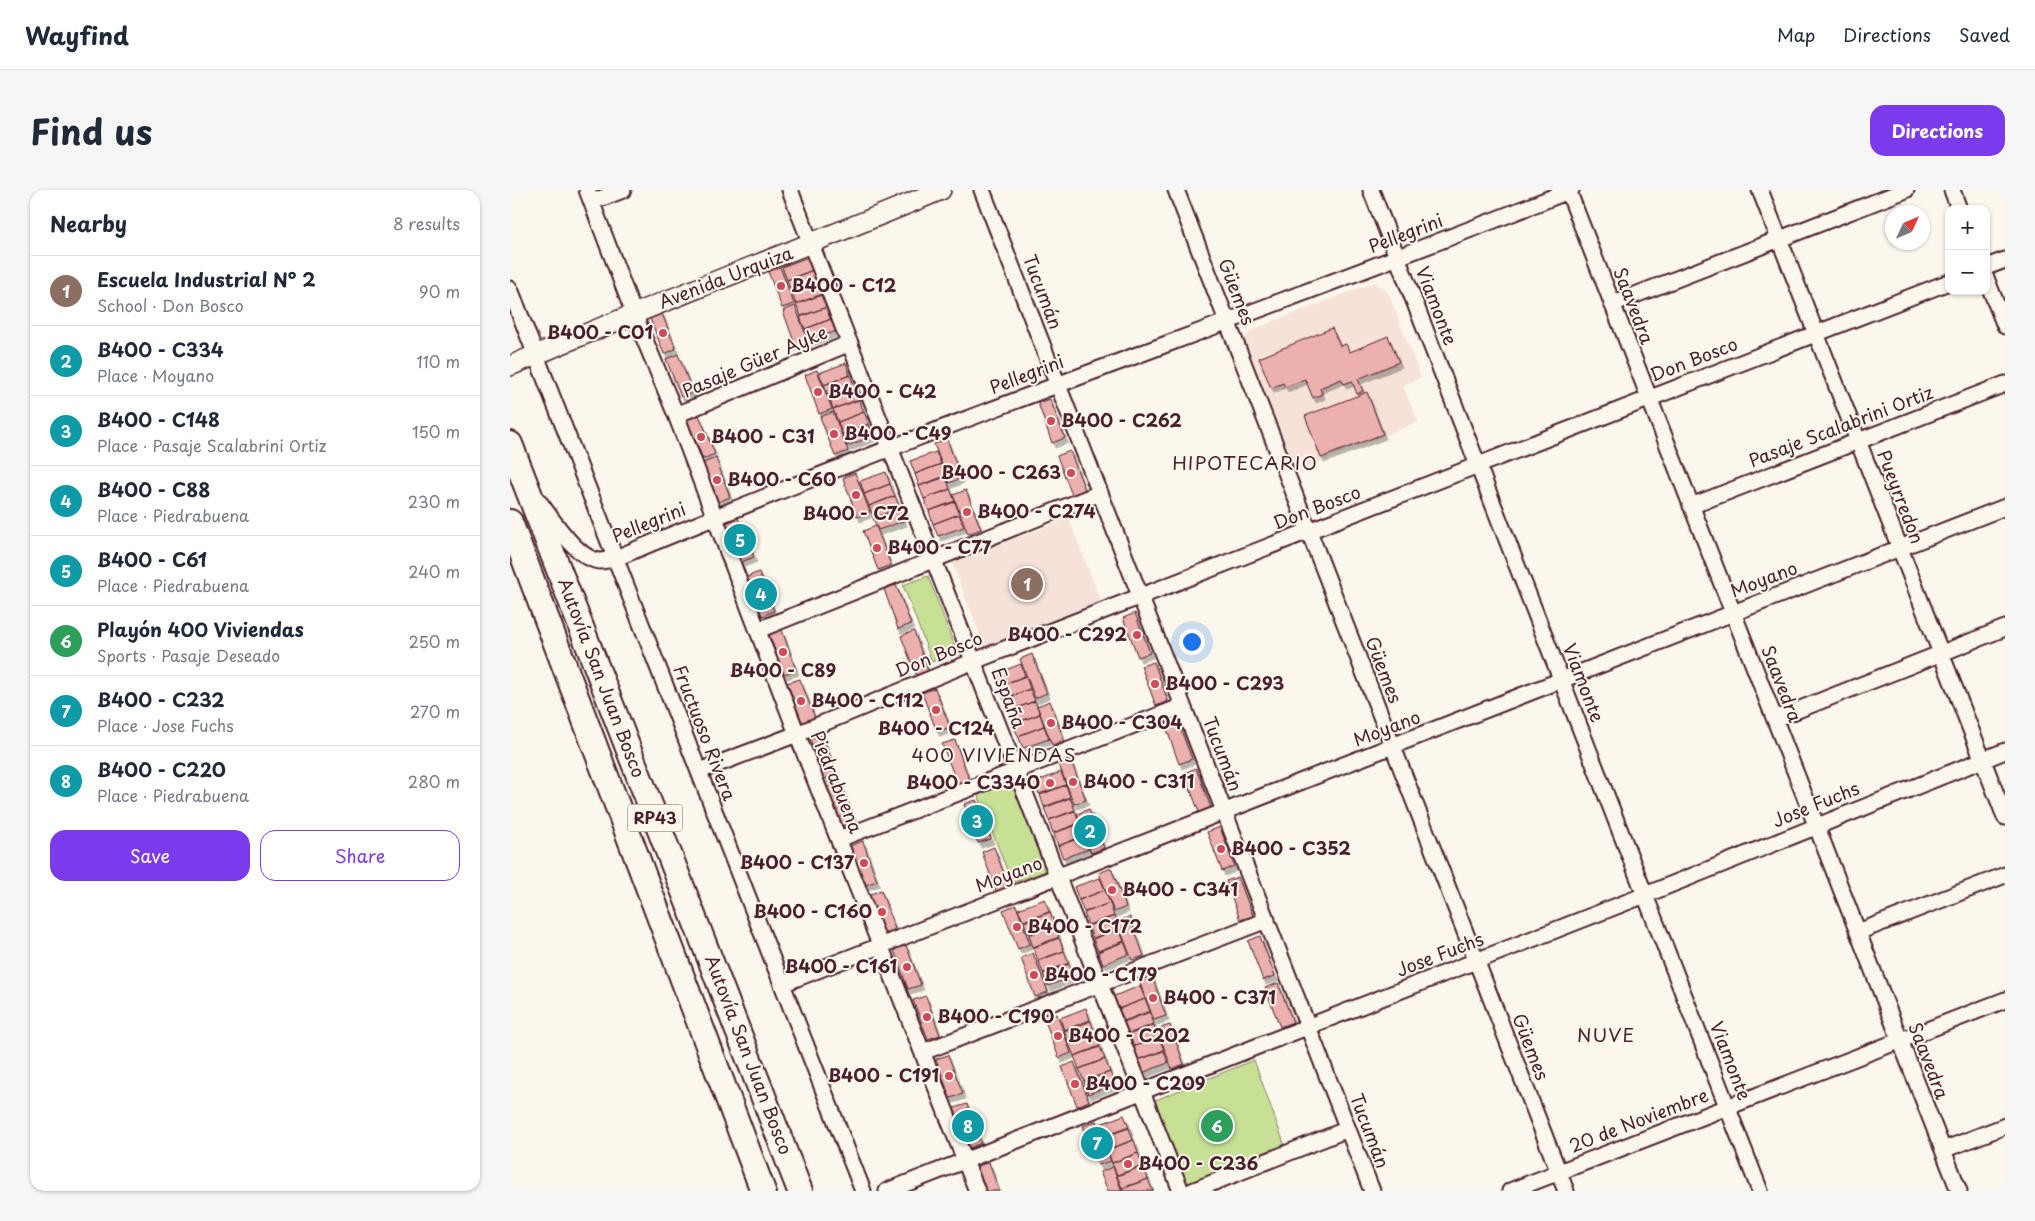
<!DOCTYPE html>
<html lang="en">
<head>
<meta charset="utf-8">
<style>
  body { margin:0; font-family:"Playpen Sans",sans-serif; background:#f6f6f7; color:#1f2937 }
  .controls { position:absolute; right:15px; top:15px; display:grid; overflow:hidden; border-radius:10px; box-shadow:0 1px 4px #0004 }
  .controls button { width:45px; height:45px; display:grid; place-items:center; padding:0; border:0; border-bottom:1px solid #e0e1e3; background:#fff; color:#1f2937; font:25px sans-serif }
  .compass { position:absolute; left:1375px; top:15px; width:45px; height:45px; border-radius:50%; background:#fff; box-shadow:0 1px 4px #0004; rotate:46deg }
  .you { position:absolute; left:681px; top:451px; width:18px; height:18px; margin:-12px; border:4px solid #fff; border-radius:50%; background:#1a73e8; box-shadow:0 0 0 8px #1a73e833 }
  .badge { display:grid; place-items:center; width:32px; height:32px; border-radius:50%; background:#7c3aed; color:#fff; font-size:16px; font-weight:700 }
  .pin { position:absolute; translate:-50% -50%; border:2px solid #fff; box-shadow:0 1px 5px #0006 }
  .list { margin:0; padding:0; list-style:none }
  h2 { display:flex; justify-content:space-between; align-items:center; height:65px; margin:0; padding:0 20px; font-size:21px }
  h2 small { font-size:16px; font-weight:400; color:#747a83 }
  .list li { display:grid; grid-template-columns:32px 1fr auto; gap:15px; align-items:center; box-sizing:border-box; height:70px; padding:0 20px; border-top:1px solid #e0e1e3 }
  .list b { display:block; font-size:19px; white-space:nowrap }
  .list p { margin:0; font-size:16px; white-space:nowrap; color:#747a83 }
  .list em { font-size:16px; font-style:normal; color:#747a83 }
  .actions { display:flex; gap:10px; padding:15px 20px }
  .actions a { flex:1; padding:11px 0; border:1px solid #7c3aed; border-radius:15px; text-align:center; font-size:18px; color:#7c3aed }
  .actions .main { background:#7c3aed; color:#fff }
  .map { position:relative; flex:none; width:1495px; height:1001px; overflow:hidden; border-radius:15px }
  header { display:flex; align-items:center; gap:30px; box-sizing:border-box; height:70px; padding:0 25px; background:#fff; border-bottom:1px solid #e0e1e3 }
  header strong { font-size:24px }
  nav { display:flex; gap:28px; margin-inline-start:auto; font-size:18px }
  .intro { display:flex; align-items:center; justify-content:space-between; box-sizing:border-box; height:120px; padding:0 30px }
  h1 { margin:0; font-size:35px }
  .button { padding:12px 22px; border-radius:15px; background:#7c3aed; color:#fff; font-size:18px; font-weight:700 }
  main { display:flex; gap:30px; padding:0 30px }
  aside { flex:1; background:#fff; border-radius:15px; box-shadow:0 1px 4px #0004 }
  .map>svg:first-child { display:block }
</style>
</head>
<body>
<header>
<strong>Wayfind</strong>
<nav><a>Map</a><a>Directions</a><a>Saved</a></nav>
</header>
<div class="intro"><h1>Find us</h1><a class="button">Directions</a></div>
<main>
<aside>
<h2>Nearby<small>8 results</small></h2>
<ul class="list">
<li><span class="badge" style="background:#8d6e63">1</span><div><b>Escuela Industrial N° 2</b><p>School · Don Bosco</p></div><em>90 m</em></li>
<li><span class="badge" style="background:#0f9aa8">2</span><div><b>B400 - C334</b><p>Place · Moyano</p></div><em>110 m</em></li>
<li><span class="badge" style="background:#0f9aa8">3</span><div><b>B400 - C148</b><p>Place · Pasaje Scalabrini Ortiz</p></div><em>150 m</em></li>
<li><span class="badge" style="background:#0f9aa8">4</span><div><b>B400 - C88</b><p>Place · Piedrabuena</p></div><em>230 m</em></li>
<li><span class="badge" style="background:#0f9aa8">5</span><div><b>B400 - C61</b><p>Place · Piedrabuena</p></div><em>240 m</em></li>
<li><span class="badge" style="background:#2e9e5b">6</span><div><b>Playón 400 Viviendas</b><p>Sports · Pasaje Deseado</p></div><em>250 m</em></li>
<li><span class="badge" style="background:#0f9aa8">7</span><div><b>B400 - C232</b><p>Place · Jose Fuchs</p></div><em>270 m</em></li>
<li><span class="badge" style="background:#0f9aa8">8</span><div><b>B400 - C220</b><p>Place · Piedrabuena</p></div><em>280 m</em></li>
</ul>
<div class="actions"><a class="main">Save</a><a>Share</a></div>
</aside>
<div class="map">
<svg width="1495" height="1001" viewBox="0 0 1495 1001">
  <defs>
    <filter id="shadow"><feDropShadow dx="3" dy="5" stdDeviation="0" flood-color="#0004"/></filter>
  </defs>
  <rect width="100%" height="100%" fill="#fbf7ec"/>
  <filter id="ink" filterUnits="userSpaceOnUse"><feTurbulence type="fractalNoise" baseFrequency=".02" numOctaves="2"/><feDisplacementMap in="SourceGraphic" scale="10" xChannelSelector="R" yChannelSelector="G"/><feConvolveMatrix kernelMatrix="1 2 1 2 8 2 1 2 1" color-interpolation-filters="sRGB"/></filter>
  <g filter="url(#ink)">
    <path fill="#f6e2d9" d="M865 92 878 102 911 187 893 196 908 232 786 282 734 148 744 139Z
      M559 328 592 415 476 460 442 372Z"/>
    <path fill="#c7e096" stroke="#888060" d="M418 386 447 462 422 472 393 395Z
      M502 592 536 681 502 693 468 605Z
      M744 870 776 959 679 997 673 996 638 913Z"/>
    <path fill="#ecb0ae" stroke="#4a1f2b" filter="url(#shadow)" d="M298 67 303 80 277 90 272 77Z
      M269 74 284 114 272 118 257 79Z
      M303 80 307 92 281 102 277 90Z
      M307 92 312 105 286 114 281 102Z
      M312 104 317 117 291 126 286 114Z
      M285 116 300 156 287 160 273 121Z
      M317 117 321 129 295 139 290 127Z
      M151 121 166 159 154 164 139 126Z
      M321 129 326 141 300 151 295 139Z
      M822 138 830 156 836 154 840 162 878 146 889 172 848 189 853 201 847 204 842 191 834 194 831 189 810 198 812 204 803 208 795 189 775 197 773 193 761 198 749 168Z
      M168 164 183 203 171 207 156 169Z
      M336 173 340 185 314 195 309 183Z
      M307 180 322 219 309 224 295 185Z
      M340 185 345 197 319 207 314 195Z
      M345 197 350 209 323 219 319 207Z
      M857 202 873 244 811 268 795 226Z
      M540 209 555 248 542 253 528 213Z
      M349 210 354 222 328 232 323 219Z
      M323 222 338 261 325 266 310 227Z
      M354 222 359 234 332 244 328 232Z
      M189 225 205 264 193 269 177 230Z
      M359 234 363 246 337 256 332 244Z
      M437 249 451 288 439 293 424 254Z
      M560 261 575 300 562 305 547 266Z
      M426 262 431 274 405 284 400 271Z
      M206 268 220 307 208 312 193 273Z
      M431 274 435 286 409 296 405 284Z
      M376 282 380 294 354 304 350 291Z
      M345 283 360 322 347 327 333 288Z
      M436 287 440 299 414 309 409 296Z
      M380 294 385 306 359 316 354 304Z
      M440 299 445 311 419 321 414 309Z
      M456 300 471 339 458 344 443 305Z
      M385 306 390 318 364 328 359 316Z
      M445 312 449 324 423 334 419 321Z
      M390 318 394 331 368 340 363 328Z
      M449 324 454 337 428 346 423 334Z
      M228 328 244 367 231 372 216 333Z
      M366 336 381 375 368 380 353 341Z
      M249 382 264 421 252 426 237 387Z
      M386 395 401 434 388 439 374 399Z
      M625 423 640 463 628 467 613 428Z
      M272 440 286 480 274 484 259 445Z
      M404 441 418 481 406 485 391 446Z
      M522 464 537 503 525 508 510 469Z
      M644 472 658 511 646 516 631 476Z
      M511 474 515 486 489 496 485 484Z
      M516 486 520 499 494 509 489 496Z
      M290 489 305 528 292 532 277 493Z
      M425 498 440 537 427 542 412 503Z
      M520 499 525 511 499 521 494 509Z
      M525 511 530 524 503 534 499 521Z
      M540 511 554 550 542 555 527 516Z
      M530 524 534 536 508 546 503 534Z
      M667 530 682 569 669 574 655 534Z
      M534 536 539 549 513 558 508 546Z
      M312 545 327 584 314 589 300 549Z
      M445 550 459 589 447 593 432 554Z
      M561 571 576 610 564 614 549 575Z
      M686 578 701 618 689 622 674 583Z
      M551 582 556 595 529 604 525 592Z
      M330 592 345 631 332 636 317 597Z
      M556 595 560 607 534 617 530 605Z
      M560 608 565 620 539 630 534 618Z
      M466 610 481 649 468 653 454 614Z
      M579 619 594 658 581 663 567 624Z
      M565 621 570 633 543 643 539 630Z
      M570 634 574 646 548 656 544 643Z
      M710 637 724 676 712 681 697 642Z
      M574 646 579 659 553 668 548 656Z
      M353 651 367 691 355 695 340 656Z
      M484 657 499 697 486 701 472 662Z
      M601 678 616 717 604 722 589 683Z
      M728 687 743 726 730 730 716 691Z
      M590 688 595 700 569 710 564 697Z
      M371 700 385 739 373 744 358 705Z
      M595 700 600 713 574 722 569 710Z
      M535 709 539 722 513 731 508 719Z
      M600 713 604 726 578 735 574 723Z
      M506 715 520 754 508 759 493 720Z
      M540 722 544 734 518 744 514 732Z
      M605 726 609 739 583 748 578 736Z
      M620 727 634 766 622 770 607 731Z
      M545 735 549 747 523 757 519 745Z
      M609 739 614 751 588 761 583 749Z
      M750 746 765 786 753 790 738 751Z
      M549 748 554 761 528 770 523 758Z
      M614 752 619 764 593 774 588 762Z
      M396 755 411 795 398 799 384 760Z
      M554 761 559 773 533 783 528 771Z
      M523 763 538 802 525 807 511 768Z
      M559 774 564 786 538 796 533 784Z
      M642 786 656 826 644 830 629 791Z
      M768 793 783 832 770 837 755 798Z
      M630 796 635 809 608 819 604 806Z
      M416 806 430 845 418 849 403 810Z
      M635 809 640 821 614 831 609 819Z
      M576 818 580 830 554 840 550 828Z
      M640 822 644 834 618 844 614 832Z
      M547 824 561 863 549 868 534 828Z
      M581 831 585 843 559 853 554 841Z
      M644 835 649 847 623 857 618 845Z
      M660 835 674 874 662 879 647 839Z
      M586 844 590 856 564 866 559 854Z
      M649 848 654 860 628 870 623 857Z
      M590 857 595 869 569 879 564 866Z
      M654 861 658 873 632 883 628 870Z
      M438 865 453 904 440 908 426 869Z
      M595 869 600 882 574 891 569 879Z
      M564 872 579 911 567 916 552 877Z
      M600 882 605 894 578 904 574 891Z
      M457 914 471 953 459 958 444 918Z
      M614 925 619 937 592 947 588 935Z
      M586 931 601 971 588 975 573 936Z
      M619 938 623 950 597 960 593 947Z
      M624 950 628 963 602 973 597 960Z
      M628 963 633 976 607 985 602 973Z
      M479 972 489 1001H475L466 977Z
      M633 976 638 989 612 998 607 986Z
      M603 977 612 1001H598L590 982Z
      M638 989 643 1001H613L612 999Z"/>
    <g fill="none" stroke-linecap="round" stroke-linejoin="round">
      <defs>
        <path id="minor" d="M77 0 124 124 166 225 287 544 467 1001
          M280 0C409 334 540 668 671 1001
          M472 0 862 1001
          M666 0 1056 1001
          M861 0 1250 1001
          M1058 0 1449 1001
          M1250 0 1495 627
          M1442 0 1449 19
          M82 12 113 0
          M1476 77 1495 70
          M1476 88 1495 136
          M0 99 353 1001
          M1102 114 1396 0
          M166 225 340 153
          M30 313C42 329 68 370 90 371 95 371 101 369 106 368 420 236 744 126 1061 0
          M1181 316 1495 194
          M248 440 590 303
          M1265 529 1495 438
          M189 581 287 544 464 471 1439 92
          M329 649 673 516
          M1348 742 1495 685
          M272 794 1495 317
          M413 862 757 730
          M1433 960 1495 936
          M377 1001 1135 705 1495 561
          M682 1001 838 939
          M1000 1001 1495 810"/>
        <path id="tertiary" d="M0 176C142 114 288 60 431 0"/>
        <path id="primary" d="M0 254 290 1001
          M0 332 253 1001"/>
      </defs>
      <use href="#minor" stroke="#4a1f2b" stroke-width="19"/>
      <use href="#tertiary" stroke="#4a1f2b" stroke-width="22"/>
      <use href="#primary" stroke="#4a1f2b" stroke-width="28"/>
      <use href="#minor" stroke="#fbf7ec" stroke-width="15"/>
      <use href="#tertiary" stroke="#fbf7ec" stroke-width="19"/>
      <use href="#primary" stroke="#fbf7ec" stroke-width="24"/>
    </g>
  </g>
  <g fill="#d1495b" stroke="#fbf7ec" stroke-width="2">
    <circle cx="271" cy="96" r="5"/>
    <circle cx="153" cy="143" r="5"/>
    <circle cx="308" cy="202" r="5"/>
    <circle cx="541" cy="231" r="5"/>
    <circle cx="324" cy="244" r="5"/>
    <circle cx="191" cy="247" r="5"/>
    <circle cx="561" cy="283" r="5"/>
    <circle cx="207" cy="290" r="5"/>
    <circle cx="346" cy="305" r="5"/>
    <circle cx="457" cy="322" r="5"/>
    <circle cx="367" cy="358" r="5"/>
    <circle cx="627" cy="445" r="5"/>
    <circle cx="273" cy="462" r="5"/>
    <circle cx="645" cy="494" r="5"/>
    <circle cx="291" cy="511" r="5"/>
    <circle cx="426" cy="520" r="5"/>
    <circle cx="541" cy="533" r="5"/>
    <circle cx="563" cy="592" r="5"/>
    <circle cx="540" cy="593" r="5"/>
    <circle cx="711" cy="659" r="5"/>
    <circle cx="354" cy="673" r="5"/>
    <circle cx="602" cy="700" r="5"/>
    <circle cx="372" cy="722" r="5"/>
    <circle cx="507" cy="737" r="5"/>
    <circle cx="397" cy="777" r="5"/>
    <circle cx="524" cy="785" r="5"/>
    <circle cx="643" cy="808" r="5"/>
    <circle cx="417" cy="827" r="5"/>
    <circle cx="548" cy="846" r="5"/>
    <circle cx="439" cy="886" r="5"/>
    <circle cx="565" cy="894" r="5"/>
    <circle cx="618" cy="974" r="5"/>
  </g>
  <g text-anchor="middle" stroke-width="4" stroke-linejoin="round" paint-order="stroke">
    <rect fill="#fbf7ec" stroke="#7f6065" stroke-width="1" x="117.5" y="614.5" width="55" height="27" rx="4"/>
    <g font-size="16" font-weight="bold" fill="#4a1f2b">
      <text x="145" y="634">RP43</text>
    </g>
    <g font-size="18" fill="#4a1f2b" stroke="#fbf7ec">
      <text transform="translate(896 44) rotate(-21)" y="6">Pellegrini</text>
      <text transform="translate(216 88) rotate(-21)" y="6">Avenida Urquiza</text>
      <text transform="translate(532 102) rotate(69)" y="6">Tucumán</text>
      <text transform="translate(726 102) rotate(69)" y="6">Güemes</text>
      <text transform="translate(926 116) rotate(69)" y="6">Viamonte</text>
      <text transform="translate(1123 116) rotate(69)" y="6">Saavedra</text>
      <text transform="translate(1184 170) rotate(-21)" y="6">Don Bosco</text>
      <text transform="translate(245 172) rotate(-23)" y="6">Pasaje Güer Ayke</text>
      <text transform="translate(517 185) rotate(-21)" y="6">Pellegrini</text>
      <text transform="translate(1331 237) rotate(-21)" y="6">Pasaje Scalabrini Ortiz</text>
      <text transform="translate(1390 307) rotate(69)" y="6">Pueyrredon</text>
      <text transform="translate(807 318) rotate(-21)" y="6">Don Bosco</text>
      <text transform="translate(139 333) rotate(-22)" y="6">Pellegrini</text>
      <text transform="translate(1254 390) rotate(-21)" y="6">Moyano</text>
      <text transform="translate(429 465) rotate(-22)" y="6">Don Bosco</text>
      <text transform="translate(873 480) rotate(69)" y="6">Güemes</text>
      <text transform="translate(91 488) rotate(69)" y="6">Autovía San Juan Bosco</text>
      <text transform="translate(1073 493) rotate(69)" y="6">Viamonte</text>
      <text transform="translate(1271 494) rotate(69)" y="6">Saavedra</text>
      <text transform="translate(498 508) rotate(69)" y="6">España</text>
      <text transform="translate(877 539) rotate(-21)" y="6">Moyano</text>
      <text transform="translate(194 543) rotate(69)" y="6">Fructuoso Rivera</text>
      <text transform="translate(712 564) rotate(69)" y="6">Tucumán</text>
      <text transform="translate(326 592) rotate(68)" y="6">Piedrabuena</text>
      <text transform="translate(1306 615) rotate(-22)" y="6">Jose Fuchs</text>
      <text transform="translate(499 685) rotate(-21)" y="6">Moyano</text>
      <text transform="translate(930 765) rotate(-21)" y="6">Jose Fuchs</text>
      <text transform="translate(1020 857) rotate(69)" y="6">Güemes</text>
      <text transform="translate(238 865) rotate(69)" y="6">Autovía San Juan Bosco</text>
      <text transform="translate(1220 871) rotate(69)" y="6">Viamonte</text>
      <text transform="translate(1418 871) rotate(69)" y="6">Saavedra</text>
      <text transform="translate(1129 931) rotate(-21)" y="6">20 de Noviembre</text>
      <text transform="translate(859 941) rotate(69)" y="6">Tucumán</text>
    </g>
    <g font-size="18" font-weight="bold" fill="#4a1f2b" stroke="#fbf7ec" text-anchor="start">
      <text x="281" y="102">B400 - C12</text>
      <text x="143" y="149" text-anchor="end">B400 - C01</text>
      <text x="318" y="208">B400 - C42</text>
      <text x="551" y="237">B400 - C262</text>
      <text x="334" y="250">B400 - C49</text>
      <text x="201" y="253">B400 - C31</text>
      <text x="551" y="289" text-anchor="end">B400 - C263</text>
      <text x="217" y="296">B400 - C60</text>
      <text x="467" y="328">B400 - C274</text>
      <text x="346" y="330" text-anchor="middle">B400 - C72</text>
      <text x="377" y="364">B400 - C77</text>
      <text x="617" y="451" text-anchor="end">B400 - C292</text>
      <text x="273" y="487" text-anchor="middle">B400 - C89</text>
      <text x="655" y="500">B400 - C293</text>
      <text x="301" y="517">B400 - C112</text>
      <text x="551" y="539">B400 - C304</text>
      <text x="426" y="545" text-anchor="middle">B400 - C124</text>
      <text x="573" y="598">B400 - C311</text>
      <text x="530" y="599" text-anchor="end">B400 - C3340</text>
      <text x="721" y="665">B400 - C352</text>
      <text x="344" y="679" text-anchor="end">B400 - C137</text>
      <text x="612" y="706">B400 - C341</text>
      <text x="362" y="728" text-anchor="end">B400 - C160</text>
      <text x="517" y="743">B400 - C172</text>
      <text x="387" y="783" text-anchor="end">B400 - C161</text>
      <text x="534" y="791">B400 - C179</text>
      <text x="653" y="814">B400 - C371</text>
      <text x="427" y="833">B400 - C190</text>
      <text x="558" y="852">B400 - C202</text>
      <text x="429" y="892" text-anchor="end">B400 - C191</text>
      <text x="575" y="900">B400 - C209</text>
      <text x="628" y="980">B400 - C236</text>
    </g>
    <g font-size="19" letter-spacing="1" fill="#4a1f2b" stroke="#fbf7ec">
      <text x="735" y="280">HIPOTECARIO</text>
      <text x="484" y="572">400 VIVIENDAS</text>
      <text x="1096" y="852">NUVE</text>
    </g>
  </g>
</svg>
<div class="controls">
<button>+</button>
<button>−</button>
</div>
<svg class="compass" viewBox="-18 -18 36 36"><path d="M0-13l5 13h-10z" fill="#e53935"/><path d="M0 13l5-13h-10z" fill="#747a83"/></svg>
<div class="you"></div>
<div class="pin badge" style="left:517px;top:394px;background:#8d6e63">1</div>
<div class="pin badge" style="left:580px;top:641px;background:#0f9aa8">2</div>
<div class="pin badge" style="left:467px;top:631px;background:#0f9aa8">3</div>
<div class="pin badge" style="left:251px;top:404px;background:#0f9aa8">4</div>
<div class="pin badge" style="left:230px;top:350px;background:#0f9aa8">5</div>
<div class="pin badge" style="left:707px;top:936px;background:#2e9e5b">6</div>
<div class="pin badge" style="left:587px;top:953px;background:#0f9aa8">7</div>
<div class="pin badge" style="left:458px;top:936px;background:#0f9aa8">8</div>
</div>
</main>
</body>
</html>
